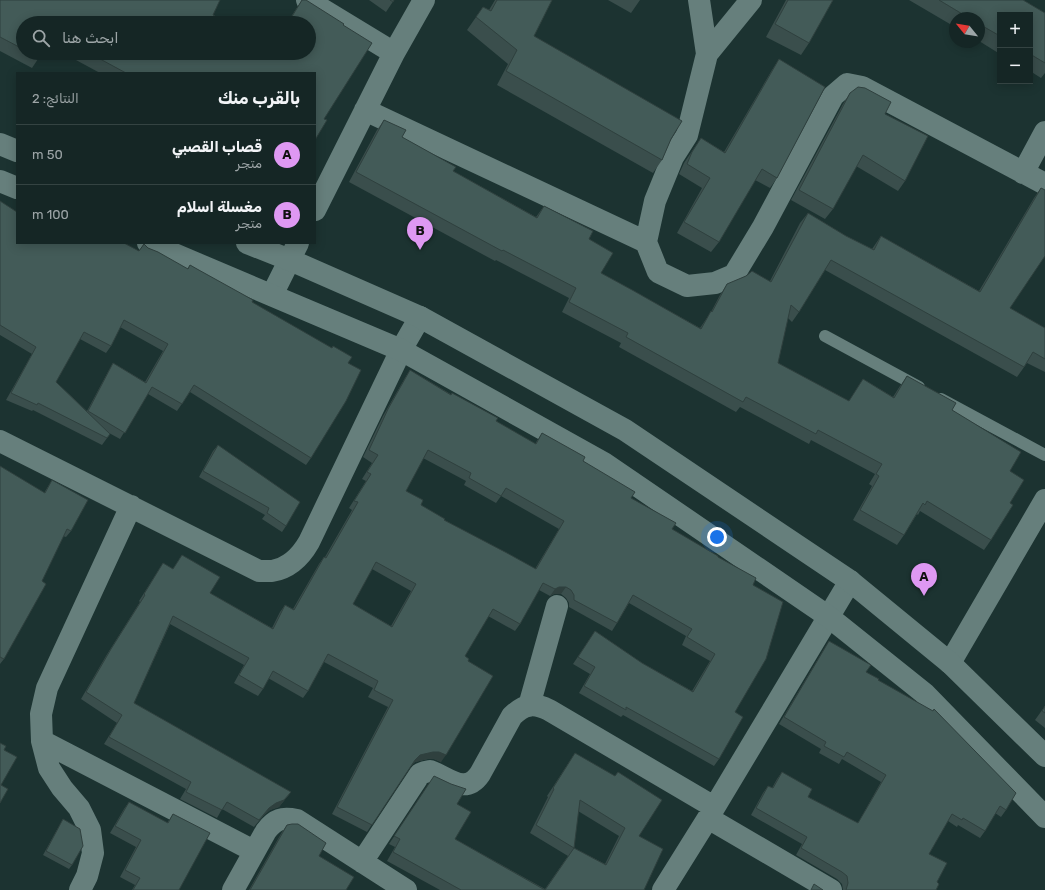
<!DOCTYPE html>
<html lang="ar">
<head>
<meta charset="utf-8">
<style>
  body { margin:0; font-family:Rubik,Vazirmatn,sans-serif; background:#223232; color:#f1f3f6; direction:rtl }
  .controls { position:absolute; right:12px; top:12px; display:grid; overflow:hidden; border-radius:0px; box-shadow:0 2px 10px #0003 }
  .controls button { width:36px; height:36px; display:grid; place-items:center; padding:0; border:0; border-bottom:1px solid #344342; background:#152625; color:#f1f3f6; font:20px sans-serif }
  .compass { position:absolute; left:949px; top:12px; width:36px; height:36px; border-radius:50%; background:#152625; box-shadow:0 2px 10px #0003; rotate:300deg }
  .you { position:absolute; left:717px; top:537px; width:14px; height:14px; margin:-10px; border:3px solid #fff; border-radius:50%; background:#1a73e8; box-shadow:0 0 0 6px #1a73e833 }
  .badge { display:grid; place-items:center; width:26px; height:26px; border-radius:50%; background:#de98f2; color:#111; font-size:13px; font-weight:700 }
  .pin { position:absolute; translate:-50% -33px; filter:drop-shadow(0 1px 2px #0008) }
  .pin::after { content:''; position:absolute; top:21px; width:14px; height:12px; background:inherit; clip-path:polygon(0 0,100% 0,50% 100%) }
  .list { margin:0; padding:0; list-style:none }
  h2 { display:flex; justify-content:space-between; align-items:center; height:52px; margin:0; padding:0 16px; font-size:17px }
  h2 small { font-size:13px; font-weight:400; color:#9da5a7 }
  .list li { display:grid; grid-template-columns:26px 1fr auto; gap:12px; align-items:center; box-sizing:border-box; height:60px; padding:0 16px; border-top:1px solid #344342 }
  .list b { display:block; font-size:15px; white-space:nowrap }
  .list p { margin:0; font-size:13px; white-space:nowrap; color:#9da5a7 }
  .list em { font-size:13px; font-style:normal; color:#9da5a7 }
  .icon { flex:none; width:22px; height:22px; fill:none; stroke:currentColor; stroke-width:2; stroke-linecap:round; stroke-linejoin:round }
  .map { position:relative; flex:none; width:1045px; height:890px; overflow:hidden; direction:ltr }
  .search { position:absolute; background:#152625; box-shadow:0 2px 10px #0003; left:16px; top:16px; width:300px; height:44px; display:flex; align-items:center; gap:10px; box-sizing:border-box; padding:0 14px; border-radius:22px; color:#9da5a7; font-size:15px }
  .panel { position:absolute; background:#152625; box-shadow:0 2px 10px #0003; left:16px; top:72px; width:300px; height:172px; border-radius:0px; direction:rtl }
  .map>svg:first-child { display:block }
</style>
</head>
<body>
<div class="map">
<svg width="1045" height="890" viewBox="0 0 1045 890">
  <rect width="100%" height="100%" fill="#1c3331"/>
  <g fill="none" stroke-linecap="round" stroke-linejoin="round">
    <path stroke="#667f7c" stroke-width="12" d="M825 336 919 387
      M941 399 1045 455"/>
    <path stroke="#667f7c" stroke-width="22" d="M307 0 394 53
      M699 0 707 54 687 135 673 157 655 201 646 242 658 272 687 286 715 283 734 275 763 227 833 96 847 84 862 87 1045 184
      M707 54 751 0
      M365 110 646 242
      M1023 173 1045 132
      M315 210 394 53 424 0
      M272 295 298 243
      M0 441 259 571C264 571 268 571 272 571 290 568 301 556 309 542L401 350 420 317
      M950 663 1045 500
      M529 706 557 606
      M42 741 254 851
      M708 818 831 890
      M362 862 420 774 425 772 430 771C448 777 465 796 480 774L512 716C525 704 533 702 549 710L714 807
      M80 890 87 876 93 853 90 830 79 808 62 788 49 768 42 741 41 714 47 688 131 506
      M233 890 266 831C275 819 282 817 297 820L406 890
      M663 890 708 818 850 581"/>
    <path stroke="#667f7c" stroke-width="22" d="M0 144 17 151
      M0 181 17 188
      M148 243 401 350 604 463 829 617 924 693 1045 817
      M247 243 290 260 420 317 625 430 850 581 950 663 1045 756"/>
  </g>
  <path fill="#3a4e4c" fill-rule="evenodd" d="M0 0 23 23V53H42L32 68 0 51Z
    M302 0 343 25 324 119 315 140V73H100L63 53H309V23H287Z
    M369 0H394L386 12Z
    M495 0H552L534 36 671 139 662 160 653 173 497 85 508 64 467 30 483 7 489 10Z
    M608 0H640L631 13Z
    M786 0H833L809 43 801 55 766 37Z
    M909 0H1023L1045 13V73L1041 78 1030 71V15H1000V54L979 41V18H955V27Z
    M779 59 777 178 770 188 755 180 719 242 711 252 677 233 702 188 679 174 684 163 701 138 724 152 772 70Z
    M850 93 885 114 905 181 898 191 856 166 833 209 825 219 791 200 843 104Z
    M384 120 402 137 453 171 536 217 544 206 589 239 601 273 700 328 711 312 720 295 727 284 770 281 800 223 808 213 846 236 872 249 881 236 979 291 1034 198 1041 188 1010 308 1045 328V372L1027 363 1017 377 825 270 799 312 792 322 788 318 778 363 849 401 863 379 893 397 900 386 907 376 952 410 1010 471V503L991 540 984 550 920 511 918 515 917 514 904 535 897 545 853 520 872 486 869 484 875 474 811 440 809 444 740 407 736 412 619 347 621 343 562 312 569 298 496 260 495 261 349 182 377 130Z
    M0 201 17 243 139 251 144 244 148 248 187 269 190 265 252 302 348 363 311 458 306 465 190 392 177 411 148 394 120 439 109 433 110 434 102 445 33 410 32 411 6 400 32 354 0 335ZM120 327 163 351 145 382 113 363 109 370 87 411 56 382 80 339 106 353 111 346Z
    M410 370 535 444 542 433 583 461 672 529 718 557 753 585 735 712 719 759 714 766 623 715 621 717 579 693 590 674 573 664 595 631 642 663 692 691 710 661 682 645 686 636 629 603 617 623 612 631 569 607V603L566 598 561 594H554L550 596 539 590 520 624 515 631 488 616 465 656 468 661 441 762 434 759H428L415 762 410 766 367 832 332 814 388 707 368 697 373 688 324 662 308 691 303 698 268 678 263 689 258 696 234 683 244 665 170 624 134 703 291 792 279 807 270 810 264 815 254 827 222 809 217 818 180 799 186 789 104 744 117 723 81 699 106 656 140 602 139 601 163 563 173 569 182 555 210 593 272 628 280 612 285 605 293 609 319 564 324 557H325L352 510 349 508 366 481 362 479 372 463 363 457 383 416 405 378ZM423 458 466 481 464 485 496 503 501 496 559 529 535 569 444 520 421 505 406 491ZM372 569 411 591 391 626 353 604Z
    M218 445 286 526 282 532 262 519 265 515 199 477 213 451Z
    M0 466 44 493 52 480 71 531 66 537 63 536 4 659 0 664Z
    M829 641 866 672 878 680 1006 810 1001 817 995 813 985 831 980 838 958 825 957 827 948 821 929 854 937 882 936 890H843L842 884 837 879 796 855 802 844 751 815 763 793 768 786 772 788 777 779 782 772 808 797 858 823 881 782 842 759 839 764 819 753 821 749 779 724 824 649Z
    M1045 706V728L1035 720Z
    M575 753 639 836 644 890H440L387 861 395 847 389 844 429 784 457 804 455 839 545 889 568 856 530 833 548 797 547 796ZM578 811 619 836 605 864 574 848Z
    M129 802 167 823 173 814 179 890H132L135 885 120 877 136 847 110 833 124 809Z
    M63 819 72 865 69 869 43 855Z
    M287 825 319 856 346 890H249L282 832Z"/>
  <path fill="#2f403e" d="M559 587H566L561 594H554L550 596 555 589Z
    M433 752H439L446 755 441 762 434 759H428L415 762 410 767 415 760 420 755Z
    M291 792 279 807 270 810 264 815 254 827 269 808Z"/>
  <path fill="#435b58" stroke="#2f403e" fill-rule="evenodd" d="M0 0H220L213 15 227 23H23V49L0 37Z
    M302 0H306L344 24 343 25 372 43 324 119 327 120 315 140V73H126L89 53H309V23H288Z
    M390 0H394L393 2Z
    M497 0H552L534 36 682 121 671 139 662 160 506 71 517 50 476 17 483 7 491 11Z
    M788 0H833L809 43 775 24Z
    M939 0H1023L1045 13V63L1030 54V15H1000V36L979 24V18H969Z
    M30 53H42L39 58Z
    M779 59 825 87 777 178 762 169 719 242 684 222 710 178 687 164 692 152 701 138 725 153Z
    M858 87 865 88 891 102 885 114 928 136 905 181 863 155 833 209 799 190 850 93Z
    M384 120 406 130 402 137 456 167 453 171 537 218 544 206 593 231 589 239 613 253 601 273 634 291 701 329 711 311 712 312 727 284 746 276 752 271 771 282 808 213 846 236 874 250 881 236 980 292 1041 188 1045 190V256L1010 308 1045 328V359L1033 352 1024 367 831 260 799 312 791 305 778 363 849 401 863 379 894 398 907 376 956 403 952 410 1021 452 1010 471 1024 480 1010 503 1013 505 991 540 927 501 925 505 923 503 904 535 860 510 879 476 876 474 882 464 818 430 816 434 746 397 743 402 626 337 628 333 569 302 576 288 503 250 502 251 356 172Z
    M0 201 17 212V243H124L139 251 144 244 148 248 158 252 188 269 190 265 197 269 253 300 252 302 332 348 333 346 352 357 348 363 361 370 346 401 311 458 194 385 182 404 152 387 125 433 88 411 113 363 146 383 168 344 124 320 111 346 84 332 56 382 110 434 107 438 38 403 37 405 11 393 36 347 0 325Z
    M410 370 451 395 452 393 498 418 496 421 536 444 542 433 585 457 583 461 635 492 631 498 676 523 672 529 718 556V557L756 578 753 585 783 602 766 659 735 712 743 717 719 759 626 707V710L584 686 595 667 578 657 595 631 642 663 693 692 715 654 687 637 692 629 633 595 617 623 574 600V595L571 590 566 587H559L555 589 543 583 520 624 493 609 465 656 469 659 468 661 493 676 446 755 439 752H433L420 755 415 760 372 825 337 807 393 700 374 690 378 681 328 654 308 691 273 671 263 689 239 675 249 658 173 616 134 703 291 792 284 800 276 803 269 808 259 820 227 802 222 810 186 792 191 782 109 737 122 715 86 692 111 649 145 595 144 594 163 563 173 569 182 555 220 577 210 593 273 629 285 605 294 610 324 557 326 558 358 502 354 501 371 474 367 472 378 455 369 450 388 409ZM428 450 471 473 469 478 501 496 506 488 564 521 536 569 507 553 444 520 445 519 421 505 423 500 406 491ZM376 562 416 584 392 627 353 604Z
    M218 445 300 502 286 526 267 513 269 508 203 471Z
    M0 466 45 493 52 480 88 500 71 531 67 529 42 581 46 584 4 659 0 657Z
    M829 641 871 665 866 672 879 679 878 680 933 711 934 709 1016 793 1006 810 1000 806 985 831 963 818 962 820 952 814 929 854 947 863 937 882 939 884 936 890H846L848 883 847 876 842 872 801 848 807 837 756 808 768 786 773 788 782 772 812 789 808 797 858 823 886 775 847 752 844 757 824 746 826 742 784 717Z
    M1045 706V713L1042 711Z
    M0 743 6 746 4 750 17 757 1 785 8 789 0 803Z
    M575 753 615 776 618 772 662 800 639 836 663 849 644 890H461L393 852 400 839 394 836 434 776 451 784 466 789 457 804 471 812 455 839 545 890 574 848 536 825 554 789 553 788ZM580 800 625 828 606 865 574 848Z
    M129 802 168 823 173 814 210 833 179 890H133L140 878 125 870 141 840 115 826Z
    M63 819 80 829 83 846 72 865 46 851Z
    M292 824H298L326 843 319 856 354 877 346 890H250L287 825Z
    M814 884 823 890H811Z"/>
</svg>
<div class="controls">
<button>+</button>
<button>−</button>
</div>
<svg class="compass" viewBox="-18 -18 36 36"><path d="M0-13l5 13h-10z" fill="#e53935"/><path d="M0 13l5-13h-10z" fill="#9da5a7"/></svg>
<div class="you"></div>
<div class="pin badge" style="left:924px;top:596px">A</div>
<div class="pin badge" style="left:420px;top:250px">B</div>
<div class="search"><svg class="icon" aria-label="search" viewBox="0 0 24 24"><circle cx="10" cy="10" r="6"/><path d="M15 15l6 6"/></svg>ابحث هنا</div>
<section class="panel">
<h2>بالقرب منك<small>النتائج: 2</small></h2>
<ul class="list">
<li><span class="badge">A</span><div><b>قصاب القصبي</b><p>متجر</p></div><em>50 m</em></li>
<li><span class="badge">B</span><div><b>مغسلة اسلام</b><p>متجر</p></div><em>100 m</em></li>
</ul>
</section>
</div>
</body>
</html>
